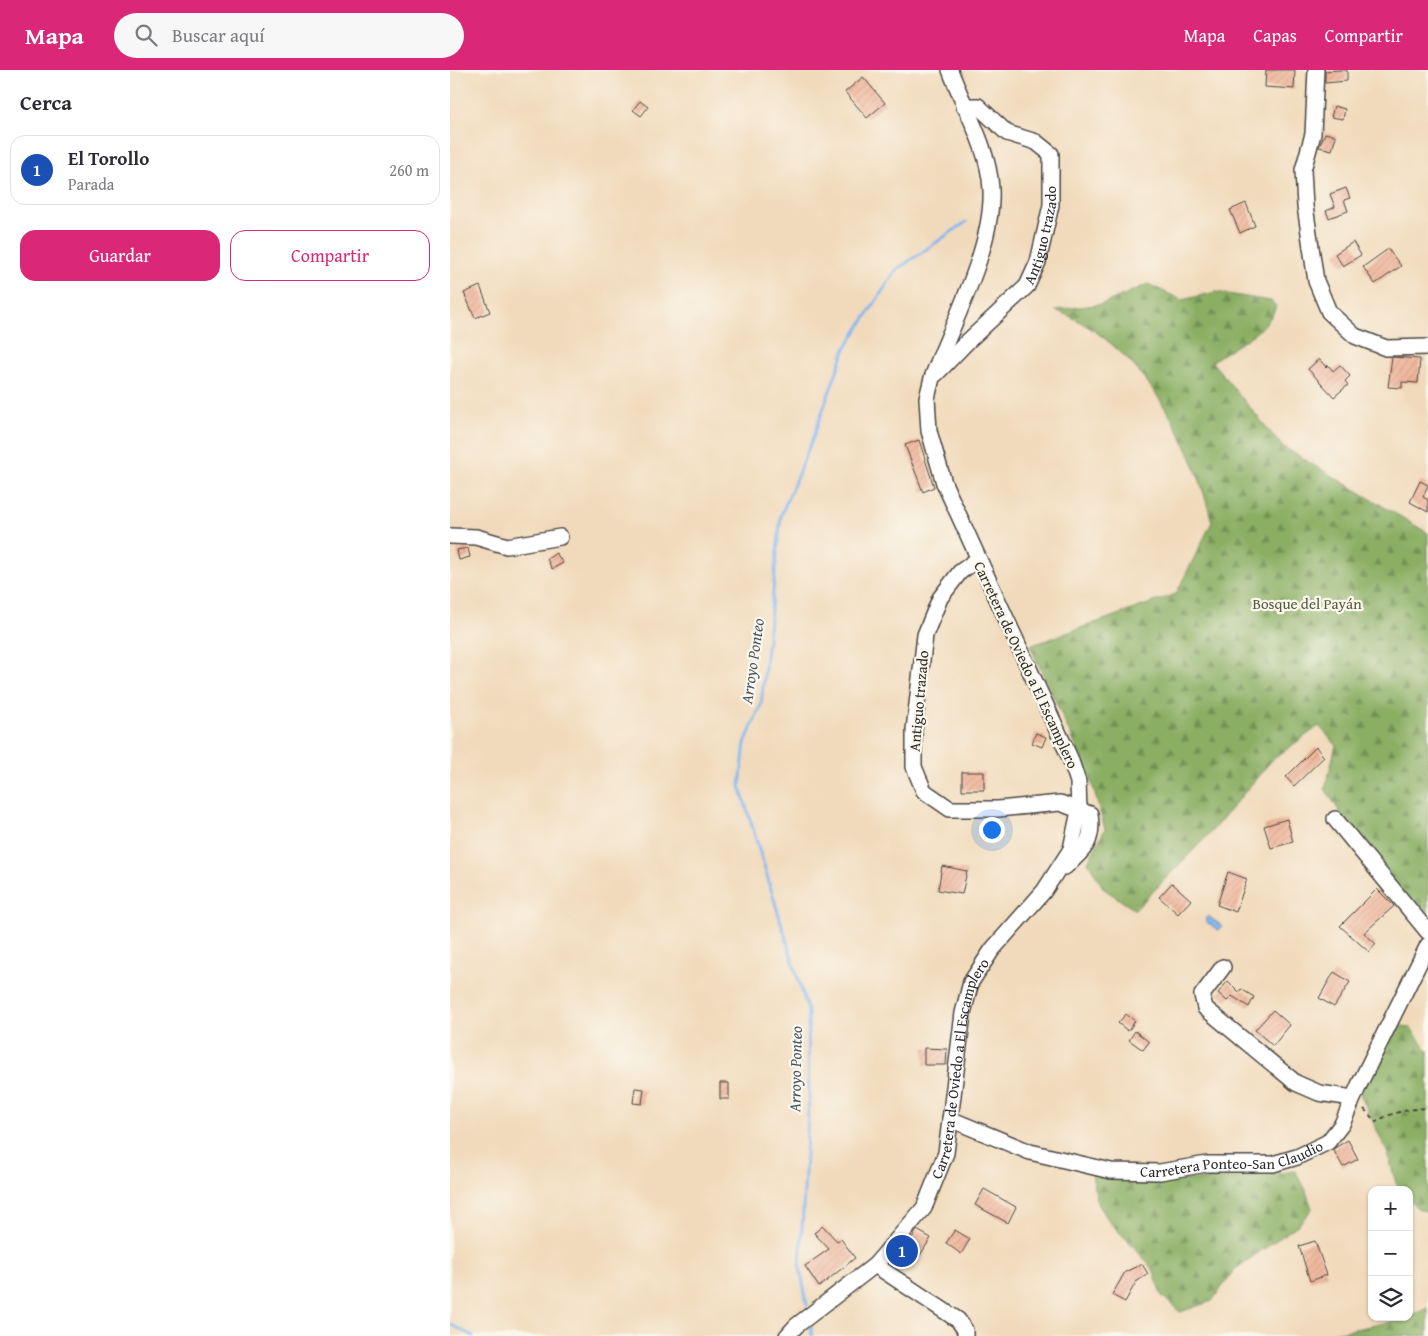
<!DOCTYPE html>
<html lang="es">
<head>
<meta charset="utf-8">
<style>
  body { margin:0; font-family:"Gentium Book Plus",serif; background:#f7f7f7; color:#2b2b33 }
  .controls { position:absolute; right:15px; bottom:15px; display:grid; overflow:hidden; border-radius:10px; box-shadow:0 1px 4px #0004 }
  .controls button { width:45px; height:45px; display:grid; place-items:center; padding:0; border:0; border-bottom:1px solid #e1e1e2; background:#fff; color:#2b2b33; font:25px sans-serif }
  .you { position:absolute; left:541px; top:759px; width:18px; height:18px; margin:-12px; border:4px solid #fff; border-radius:50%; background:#1a73e8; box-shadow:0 0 0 8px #1a73e833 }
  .badge { display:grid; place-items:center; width:32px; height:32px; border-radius:50%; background:#db2777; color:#fff; font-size:16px; font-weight:700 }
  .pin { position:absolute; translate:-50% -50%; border:2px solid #fff; box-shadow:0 1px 5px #0006 }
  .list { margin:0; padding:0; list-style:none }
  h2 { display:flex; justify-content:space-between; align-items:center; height:65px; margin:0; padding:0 20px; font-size:21px }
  h2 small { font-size:16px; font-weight:400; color:#7c7c81 }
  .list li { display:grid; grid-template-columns:32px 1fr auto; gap:15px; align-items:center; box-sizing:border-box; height:70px; margin:0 10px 10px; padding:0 10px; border:1px solid #e1e1e2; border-radius:15px }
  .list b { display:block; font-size:19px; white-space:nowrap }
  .list p { margin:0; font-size:16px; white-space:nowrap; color:#7c7c81 }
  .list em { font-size:16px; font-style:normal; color:#7c7c81 }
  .actions { display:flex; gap:10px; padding:15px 20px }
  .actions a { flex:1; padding:11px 0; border:1px solid #db2777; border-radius:15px; text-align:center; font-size:18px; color:#db2777 }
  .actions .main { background:#db2777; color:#fff }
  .icon { flex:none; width:28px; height:28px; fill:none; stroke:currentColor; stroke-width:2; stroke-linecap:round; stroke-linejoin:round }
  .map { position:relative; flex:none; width:978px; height:1266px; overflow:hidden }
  header { display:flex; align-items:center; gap:30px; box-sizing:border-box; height:70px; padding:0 25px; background:#db2777; color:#fff }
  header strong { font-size:24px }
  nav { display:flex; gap:28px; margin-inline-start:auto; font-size:18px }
  .search { width:350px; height:45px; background:#f7f7f7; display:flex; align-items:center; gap:12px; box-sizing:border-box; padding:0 18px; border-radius:28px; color:#7c7c81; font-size:19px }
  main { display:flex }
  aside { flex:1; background:#fff }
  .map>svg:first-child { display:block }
</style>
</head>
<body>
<header>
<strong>Mapa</strong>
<div class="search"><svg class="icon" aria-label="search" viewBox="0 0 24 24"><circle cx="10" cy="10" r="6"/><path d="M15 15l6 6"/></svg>Buscar aquí</div>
<nav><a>Mapa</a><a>Capas</a><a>Compartir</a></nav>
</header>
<main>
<aside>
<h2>Cerca<small></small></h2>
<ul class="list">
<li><span class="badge" style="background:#1a4fb4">1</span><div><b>El Torollo</b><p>Parada</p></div><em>260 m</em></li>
</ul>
<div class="actions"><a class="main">Guardar</a><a>Compartir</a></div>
</aside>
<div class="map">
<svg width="978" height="1266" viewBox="0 0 978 1266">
  <defs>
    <pattern id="forest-firs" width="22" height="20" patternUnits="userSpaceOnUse" patternTransform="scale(1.25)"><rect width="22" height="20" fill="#8aaf64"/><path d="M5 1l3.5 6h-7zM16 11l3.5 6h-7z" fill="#718f53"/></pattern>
    <pattern id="water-ripples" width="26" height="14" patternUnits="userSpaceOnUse" patternTransform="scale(1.25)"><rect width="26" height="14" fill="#82b6f0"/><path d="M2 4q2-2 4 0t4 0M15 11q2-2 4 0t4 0" fill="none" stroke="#6b94c3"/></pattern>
    <pattern id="building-hatch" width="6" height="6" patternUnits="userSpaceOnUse" patternTransform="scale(1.25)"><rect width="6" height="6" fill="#f0b398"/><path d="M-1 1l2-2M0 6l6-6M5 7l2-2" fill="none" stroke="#ce9a83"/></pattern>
  </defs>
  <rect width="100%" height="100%" fill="#fbf7ec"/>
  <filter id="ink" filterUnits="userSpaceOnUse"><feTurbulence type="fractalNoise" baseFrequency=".02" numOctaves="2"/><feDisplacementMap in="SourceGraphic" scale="10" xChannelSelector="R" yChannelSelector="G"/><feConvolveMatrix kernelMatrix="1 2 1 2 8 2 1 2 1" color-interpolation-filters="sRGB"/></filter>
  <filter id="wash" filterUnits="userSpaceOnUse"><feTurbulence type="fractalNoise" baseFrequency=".0096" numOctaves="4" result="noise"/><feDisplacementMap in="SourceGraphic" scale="20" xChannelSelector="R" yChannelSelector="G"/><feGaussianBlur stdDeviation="1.12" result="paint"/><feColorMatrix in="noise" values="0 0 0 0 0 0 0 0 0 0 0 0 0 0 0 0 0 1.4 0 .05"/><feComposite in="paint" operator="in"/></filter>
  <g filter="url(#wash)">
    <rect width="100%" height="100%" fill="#f1dabb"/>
    <path fill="url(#forest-firs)" stroke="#5a6d48" d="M698 214 732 230 765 222 821 231 826 236C818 263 782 275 762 292L832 376 978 463V861L935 812 875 719 886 675 869 656 822 690 761 762 685 840 654 819 638 792 655 759 640 707 580 576 726 524 762 452C757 434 752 415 745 398 719 332 673 266 605 240L653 234Z
      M944 955 960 957 978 981V1142L967 1138 959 1129V1120H951L946 1113 937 1082 910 1024Z
      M845 1101 855 1118 862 1139 849 1154 784 1200 762 1231 730 1242 711 1225 704 1201 684 1177 661 1154 647 1132 642 1104C709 1113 778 1111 845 1101Z
      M978 1238V1266H869L956 1249Z"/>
    <path fill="url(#water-ripples)" stroke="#56708e" d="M758 846 772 856 768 860 755 851Z"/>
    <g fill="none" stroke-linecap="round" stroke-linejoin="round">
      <path stroke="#82b6f0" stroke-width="3" d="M357 1235 350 1197 359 1026 358 942 290 716 295 673 311 635 331 445 361 373 395 279 446 200 516 152
        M0 1254 23 1266
        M361 1256 362 1266"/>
    </g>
    <g id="blocks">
      <path fill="url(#building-hatch)" d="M816 0H845L844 19 815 17Z
        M888 0H897V11L875 13V1Z
        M413 7 435 33 417 48 395 22Z
        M190 31 198 37 191 46 183 40Z
        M884 36 895 39 893 49 881 47Z
        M875 63 886 66 882 80 869 77Z
        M896 118 900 128 894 130 898 141 879 148 876 141 885 137 880 124Z
        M796 133 805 156 790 163 780 140Z
        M903 172 911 185 893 196 885 184Z
        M938 179 951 196 925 214 913 197Z
        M30 216 40 242 25 248 14 223Z
        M942 287 970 289 968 313 952 312V318L938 317Z
        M869 289 876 297 878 295 883 301 890 295 900 306 895 311 898 315 884 327 858 299Z
        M469 370 484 417 473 422 455 375Z
        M970 411 978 415 973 427 978 430V442L960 432Z
        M18 478 20 487 9 490 7 480Z
        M106 483 113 493 102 499 97 489Z
        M586 663 596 667 592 677 582 673Z
        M866 677 874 687 844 716 836 707Z
        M512 702H534V720H512Z
        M837 749 843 772 821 778 814 756Z
        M492 796 517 801 512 824 488 820Z
        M778 802 797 809 786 842 767 835Z
        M722 813 741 830 728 844 709 827Z
        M927 819 944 836 914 863 926 874 919 882 890 856Z
        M884 902 900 912 884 937 869 928Z
        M778 911 789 922 791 919 804 927 799 937 782 926 777 931 768 923Z
        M823 940 840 955 823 976 805 960Z
        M676 944 685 951 678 961 668 953Z
        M685 961 699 972 693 980 679 970Z
        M474 978 497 979 496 995H474Z
        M270 1013H279V1029H270Z
        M185 1018 194 1019 192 1034 183 1033Z
        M898 1070 908 1089 893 1097 883 1079Z
        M534 1119 566 1137 558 1153 525 1135Z
        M373 1156 387 1171 391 1169 405 1188 369 1217 355 1196 379 1179 364 1163Z
        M467 1160 481 1168 469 1187 456 1178Z
        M505 1160 520 1169 511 1184 496 1173Z
        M865 1171 877 1205 860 1211 849 1176Z
        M692 1194 698 1204 686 1212 675 1232 662 1225 675 1202Z"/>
    </g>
  </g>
  <g filter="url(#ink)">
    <use href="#blocks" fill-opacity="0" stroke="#494541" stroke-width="1"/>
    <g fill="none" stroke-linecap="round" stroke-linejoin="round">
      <defs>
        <g id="minor">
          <path d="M866 0 863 64 853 100 855 136 866 211 879 242 905 266 936 278 978 277"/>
          <path id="s1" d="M486 304 517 272 577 216 588 192 601 135V84L586 72 557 63 528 36H514"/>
          <path d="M0 466 26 467 57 476 110 467"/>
          <path d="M528 489 510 502 490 528 475 565 464 660V697L474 721 500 739H548L610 733 640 744C644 771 635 780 615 797"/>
          <path d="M885 749 978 862"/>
          <path d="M773 897 752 925 755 938 846 1013 869 1023 903 1028"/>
          <path id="s2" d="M500 1049 580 1082 661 1101 710 1102 757 1094H823L847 1087 878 1072 892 1054 909 1015 978 875"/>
          <path d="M425 1195 508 1250 515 1260V1266"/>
          <path id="s3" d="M337 1266 346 1256 425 1195 474 1138 496 1083 513 943 521 912 542 880 594 821 621 779 629 741 628 712 620 688 494 413 479 361 477 328 482 308C502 253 544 177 541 119 539 78 514 38 500 0"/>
        </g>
      </defs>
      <use href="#minor" stroke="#494541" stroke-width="18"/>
      <path stroke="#494541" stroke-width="2" stroke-dasharray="4 4" stroke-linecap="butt" d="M914 1039 926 1052C941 1042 960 1039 978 1038"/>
      <use href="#minor" stroke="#fff" stroke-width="15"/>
    </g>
  </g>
  <g text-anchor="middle" stroke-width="4.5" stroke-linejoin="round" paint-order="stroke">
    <g font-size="15" fill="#2b2b2b" stroke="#fbf7ec">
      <text dy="5" stroke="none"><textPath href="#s1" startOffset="180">Antiguo trazado</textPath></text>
      <text transform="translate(576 595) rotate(65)" y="5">Carretera de Oviedo a El Escamplero</text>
      <text transform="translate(469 631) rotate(-85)" y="5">Antiguo trazado</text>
      <text dy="5" stroke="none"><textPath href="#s3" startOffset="334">Carretera de Oviedo a El Escamplero</textPath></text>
      <text dy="5" stroke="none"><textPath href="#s2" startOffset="292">Carretera Ponteo-San Claudio</textPath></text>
    </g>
    <g font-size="15" fill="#525b40" stroke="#fbf7ec">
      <text x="857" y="539">Bosque del Payán</text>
    </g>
    <g font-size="16" font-style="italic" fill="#455566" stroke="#fbf7ec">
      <text transform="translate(302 591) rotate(-82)" y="6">Arroyo Ponteo</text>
      <text transform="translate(345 999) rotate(-89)" y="6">Arroyo Ponteo</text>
    </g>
  </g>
</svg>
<div class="controls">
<button>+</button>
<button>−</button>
<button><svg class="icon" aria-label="layers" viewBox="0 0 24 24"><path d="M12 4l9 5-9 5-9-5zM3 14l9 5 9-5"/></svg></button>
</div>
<div class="you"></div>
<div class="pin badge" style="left:452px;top:1181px;background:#1a4fb4">1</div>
</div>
</main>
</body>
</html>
